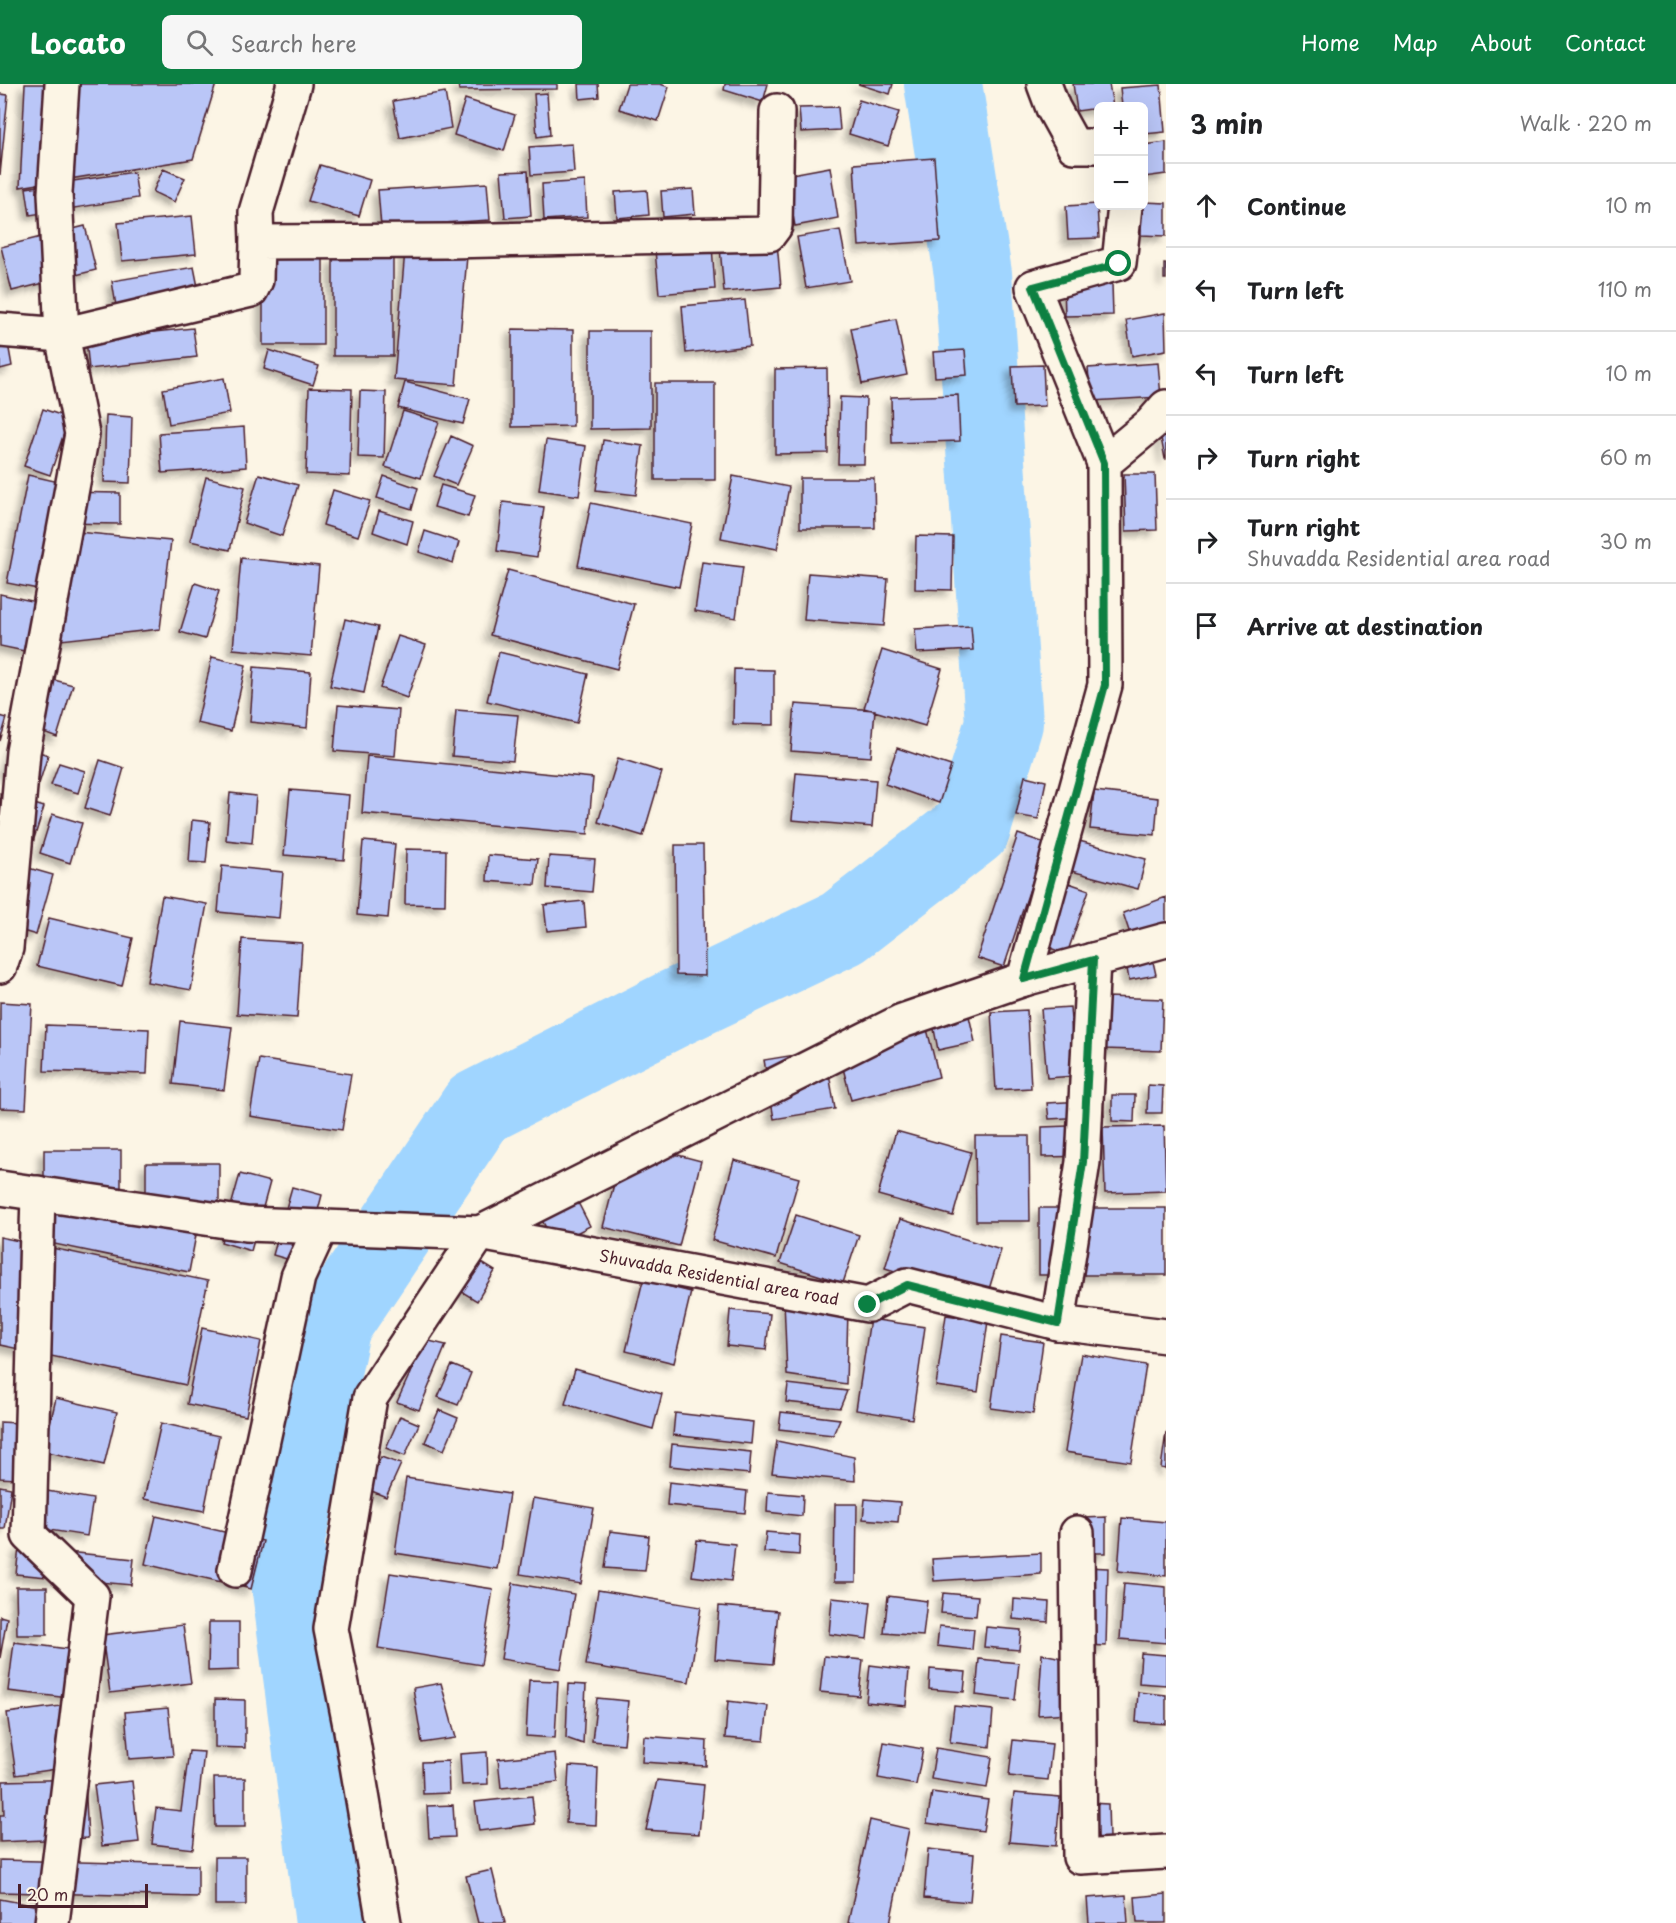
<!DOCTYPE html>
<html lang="en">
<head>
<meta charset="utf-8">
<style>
  body { margin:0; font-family:"Playpen Sans",sans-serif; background:#f6f6f6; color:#202124 }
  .controls { position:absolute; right:18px; top:18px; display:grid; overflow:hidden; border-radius:9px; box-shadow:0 6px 24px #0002 }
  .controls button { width:54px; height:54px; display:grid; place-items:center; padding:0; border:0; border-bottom:2px solid #e0e0e0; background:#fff; color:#202124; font:30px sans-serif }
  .scale { position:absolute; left:18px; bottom:15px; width:130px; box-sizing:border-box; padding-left:6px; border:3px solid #4a1f2b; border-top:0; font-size:16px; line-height:21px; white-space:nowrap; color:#4a1f2b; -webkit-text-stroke:4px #fcf5e5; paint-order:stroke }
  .stop { position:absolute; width:18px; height:18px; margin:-14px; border:4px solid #0b8043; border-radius:50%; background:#fff }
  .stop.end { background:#0b8043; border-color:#fff; box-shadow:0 2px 6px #0008 }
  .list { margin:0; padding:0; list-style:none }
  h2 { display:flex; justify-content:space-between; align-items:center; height:78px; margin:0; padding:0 24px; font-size:26px }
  h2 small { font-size:20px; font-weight:400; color:#757577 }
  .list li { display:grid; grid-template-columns:39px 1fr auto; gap:18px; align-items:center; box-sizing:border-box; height:84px; padding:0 24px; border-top:2px solid #e0e0e0 }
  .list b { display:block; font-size:22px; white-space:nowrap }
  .list p { margin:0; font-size:20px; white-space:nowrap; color:#757577 }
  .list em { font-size:20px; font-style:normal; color:#757577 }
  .icon { flex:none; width:33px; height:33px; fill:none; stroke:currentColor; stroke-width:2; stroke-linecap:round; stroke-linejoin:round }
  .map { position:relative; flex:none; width:1166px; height:1839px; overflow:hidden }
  header { display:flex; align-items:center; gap:36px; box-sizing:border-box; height:84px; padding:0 30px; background:#0b8043; color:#fff }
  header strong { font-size:28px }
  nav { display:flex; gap:33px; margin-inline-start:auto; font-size:21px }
  .search { width:420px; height:54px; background:#f6f6f6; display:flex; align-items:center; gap:15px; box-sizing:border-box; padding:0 21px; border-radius:9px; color:#757577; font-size:22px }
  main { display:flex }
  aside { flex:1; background:#fff }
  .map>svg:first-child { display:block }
</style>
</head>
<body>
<header>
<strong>Locato</strong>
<div class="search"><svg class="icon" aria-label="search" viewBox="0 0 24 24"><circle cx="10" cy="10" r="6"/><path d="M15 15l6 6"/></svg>Search here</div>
<nav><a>Home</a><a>Map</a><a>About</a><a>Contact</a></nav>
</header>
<main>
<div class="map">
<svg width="1166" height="1839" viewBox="0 0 1166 1839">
  <defs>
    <filter id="shadow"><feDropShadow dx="-5.5" dy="5.5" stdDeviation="3" flood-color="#0004"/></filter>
  </defs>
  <rect width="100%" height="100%" fill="#fcf5e5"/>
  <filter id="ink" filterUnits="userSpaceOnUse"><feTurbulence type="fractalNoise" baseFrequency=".0167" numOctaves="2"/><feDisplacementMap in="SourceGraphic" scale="12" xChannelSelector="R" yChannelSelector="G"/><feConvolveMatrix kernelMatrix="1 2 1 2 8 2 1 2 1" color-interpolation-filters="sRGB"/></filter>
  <g filter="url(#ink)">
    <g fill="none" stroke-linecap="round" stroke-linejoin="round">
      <path stroke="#a0d5ff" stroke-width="78" d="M334 1839 285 1460 332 1241 478 1024 675 924 843 844 972 744 1004 639 973 190 943 0"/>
    </g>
    <path fill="#bac6f7" stroke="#4a1f2b" stroke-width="1.5" filter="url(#shadow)" d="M25 0H216L193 75 20 103Z
      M458 0H557V5L459 6Z
      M579 0H598L599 13 580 15Z
      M627 0H660L669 3 658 37 619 25Z
      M725 0H768L763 18 724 6Z
      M858 0H893L890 10Z
      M1073 0H1109L1113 22 1077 27Z
      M1161 1 1165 48 1144 50V22H1122L1120 4Z
      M445 8 451 44 400 54 393 17Z
      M547 9 550 51 537 53 534 10Z
      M0 10 8 11 0 91Z
      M465 15 515 31 504 67 454 51Z
      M859 16 899 28 888 62 849 50Z
      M838 23 840 46 801 48 799 24Z
      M1166 58V90L1144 93V61Z
      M572 60 574 88 531 91 529 63Z
      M934 74 940 157 859 162 854 80Z
      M320 81 370 96 359 132 308 117Z
      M830 83 838 134 795 142 786 91Z
      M163 85 185 94 174 118 153 108Z
      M528 87 531 132 505 134 501 88Z
      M134 88 138 114 30 131 26 104Z
      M585 97 587 133 544 136 542 100Z
      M487 99 490 136 381 143 378 106Z
      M693 105 695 130 663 133 661 107Z
      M647 106 649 131 617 134 615 108Z
      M1144 118 1166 119V152L1141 151V122H1144Z
      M1097 120 1099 154 1068 155 1066 122Z
      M192 132 196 170 122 177 118 139Z
      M85 142 96 186 12 207 1 163Z
      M840 146 850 197 806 204 797 153Z
      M777 159 781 203 724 208 720 164Z
      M712 161 715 205 659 210 655 166Z
      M263 164H323V261H263Z
      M405 166 467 172 456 301 394 296Z
      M333 175H393V272H333Z
      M1164 180H1166V195H1164Z
      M194 183 200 213 117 228 112 197Z
      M1064 200H1112L1113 231 1065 232Z
      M745 216 750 262 686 269 682 222Z
      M1165 229 1166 266 1132 272 1126 236Z
      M896 235 907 291 862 300 851 244Z
      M193 244 197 273 89 285 86 255Z
      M512 245 573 246V342L512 343Z
      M590 247H651V344L590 345Z
      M7 254 12 282 0 285V256Z
      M269 266 319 282 313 301 264 285Z
      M965 266 967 291 935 293 933 268Z
      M1158 279 1161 313 1091 317 1088 284Z
      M1043 281 1045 322 1014 323 1012 282Z
      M827 284 828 369 775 370V285Z
      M224 294 230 329 169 340 163 305Z
      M405 298 470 315 463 340 398 324Z
      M655 299H715V396H655Z
      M309 304 352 305 350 392 306 390Z
      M360 307 386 308 384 374 358 373Z
      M958 311 960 357 892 359 891 313Z
      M840 313 866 314 864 380H838Z
      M43 325 69 334 50 391 24 382Z
      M403 327 439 338 421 394 385 383Z
      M106 331 132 333 130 399 104 398Z
      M1166 337V375H1165L1158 338Z
      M244 343 246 383 162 389 159 349Z
      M451 352 473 362 456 401 434 392Z
      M546 356 586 362 579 412 539 406Z
      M603 356 643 362 636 411 596 406Z
      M259 390 298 401 282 452 244 439Z
      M1124 390H1155L1157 446 1126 447Z
      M28 391 59 398 38 505 7 499Z
      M384 392 418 404 412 425 377 414Z
      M733 392 789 403 777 465 721 454Z
      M206 393 245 403 230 466 190 457Z
      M800 394H874L875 444H800Z
      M441 401 475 411 468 433 434 423Z
      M333 406 370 417 358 452 323 441Z
      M60 408 120 409V440L60 439Z
      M503 418 544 423 537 473 497 467Z
      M591 419 692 440 679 503 578 482Z
      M379 427 413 437 407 460 373 448Z
      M67 447 171 457 160 545 43 558Z
      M425 447 459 458 453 479 419 468Z
      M916 452 953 453 952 506 915 505Z
      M241 474 319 482 311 572 233 565Z
      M702 478 743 483 736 534 695 527Z
      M508 486 634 520 617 585 490 551Z
      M808 489 888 495 884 542 804 536Z
      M195 499 219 507 205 555 180 548Z
      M0 510 41 519 29 568 0 562Z
      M345 535 378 543 364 609 330 602Z
      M971 542 973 566 917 569 915 545Z
      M398 552 426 561 407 614 380 604Z
      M882 566 942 585 925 642 864 624Z
      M499 568 588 590 577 639 487 617Z
      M212 573 246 581 231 647 197 639Z
      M254 583 311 588 307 644 250 638Z
      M734 585 774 586V641L733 640Z
      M32 590 73 601 57 653 18 638Z
      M795 620 875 626 871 673 791 667Z
      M338 621 399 626 395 672 334 667Z
      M456 626 518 631 513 677 452 672Z
      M0 632 7 634 0 657Z
      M13 659 48 671 39 700 4 688Z
      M897 664 951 682 939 719 885 700Z
      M367 672 593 694 588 750 362 729Z
      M618 674 662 688 643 752 598 738Z
      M100 676 124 684 110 732 85 724Z
      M59 679 85 687 78 709 51 701Z
      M796 689 876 696 872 743 792 736Z
      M1025 692 1046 697 1038 735 1016 731Z
      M290 706 349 711 344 776 284 771Z
      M1094 707 1158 714 1155 751 1090 745Z
      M0 709 44 723 33 758 0 748Z
      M230 709 256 712 252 759 226 756Z
      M52 730 82 739 70 779 40 769Z
      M192 736 210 738 206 779 189 778Z
      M1018 750 1045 759 1004 883 977 874Z
      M1072 755 1146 775 1138 805 1064 785Z
      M363 757 395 760 388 834 357 831Z
      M675 761H703L705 892 676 891Z
      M406 765 446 766 445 821 405 820Z
      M488 771 538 775 535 801 487 797Z
      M549 772 595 775 592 808 547 804Z
      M18 781 53 791 36 851 0 840Z
      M222 782 283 788 279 834 218 828Z
      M1066 798 1089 806 1067 870 1044 862Z
      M162 812 207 820 191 906 147 898Z
      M1166 813V845L1132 856 1123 829Z
      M584 817 586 843 547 847 544 821Z
      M49 834 133 854 122 902 37 882Z
      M242 855 302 859 297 934 237 930Z
      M1152 873 1156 891 1129 896 1126 878Z
      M1107 913 1163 915 1161 967 1105 965Z
      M0 918 32 920 26 1025 0 1024Z
      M1070 923 1075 992 1047 994 1041 925Z
      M1027 926 1031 1004 996 1006 991 928Z
      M969 932 975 958 938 966 933 940Z
      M180 937 232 943 224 1006 173 1000Z
      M46 941 149 945 147 990 44 987Z
      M927 945 939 993 851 1016 839 968Z
      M825 966 835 1025 774 1035 764 976Z
      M259 975 351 990 342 1046 250 1032Z
      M1148 1001 1163 1002 1162 1029H1147Z
      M1112 1011H1135L1134 1038 1112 1037Z
      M1103 1016 1104 1032 1049 1035 1047 1019Z
      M1095 1041V1072L1042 1073V1043Z
      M1164 1042 1166 1107 1105 1109 1103 1043Z
      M896 1047 971 1068 953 1132 878 1111Z
      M975 1052H1029L1030 1137H976Z
      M625 1057 701 1077 679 1162 603 1143Z
      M44 1066H121V1116L44 1115Z
      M734 1076 799 1094 776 1174 712 1156Z
      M146 1079H219V1119L146 1120Z
      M240 1090 270 1098 251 1167 221 1158Z
      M568 1099 590 1142 555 1160 532 1118Z
      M292 1103 322 1111 304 1180 273 1171Z
      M48 1120 196 1151 189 1188 40 1157Z
      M1039 1124H1166V1191H1039Z
      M796 1131 859 1151 843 1199 780 1179Z
      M900 1135 1001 1166 986 1215 885 1184Z
      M0 1153 208 1197 186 1301 0 1261Z
      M477 1176 495 1187 477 1217 459 1206Z
      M643 1196 691 1208 674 1279 626 1267Z
      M784 1216 848 1226 846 1300 787 1291Z
      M730 1226 770 1230 766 1266 727 1262Z
      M946 1231 988 1237 978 1308 936 1302Z
      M870 1235 925 1243 912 1335 856 1326Z
      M202 1244 261 1257 246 1332 187 1320Z
      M1001 1252 1043 1258 1033 1330 991 1324Z
      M425 1256 446 1261 419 1326 397 1318Z
      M1081 1270 1146 1281 1131 1378 1065 1368Z
      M452 1281 471 1289 458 1321 438 1313Z
      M575 1285 662 1310 653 1345 565 1320Z
      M788 1300 847 1307 840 1324 786 1318Z
      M56 1314 117 1328 104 1381 44 1367Z
      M439 1326 458 1334 444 1366 425 1358Z
      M781 1328 840 1335 833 1351 779 1345Z
      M675 1329 753 1338 751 1360 673 1351Z
      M400 1332 419 1340 405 1372 386 1364Z
      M0 1338 19 1339 15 1395 0 1394Z
      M161 1339 219 1352 204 1427 144 1415Z
      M1166 1348V1385L1161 1384Z
      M777 1357 854 1373 855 1397 772 1389Z
      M672 1360 751 1368 749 1390 670 1382Z
      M381 1373 401 1380 386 1413 367 1405Z
      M406 1394 509 1410 497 1485 395 1469Z
      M669 1398 747 1407 745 1429 667 1421Z
      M0 1402 11 1404 5 1445H0Z
      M36 1405 93 1415 87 1452 30 1443Z
      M768 1408 803 1411 802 1432 767 1428Z
      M533 1414 594 1424 581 1500 520 1490Z
      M865 1415 900 1418 898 1438 863 1435Z
      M835 1420H857L856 1498H834Z
      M156 1432 263 1457 251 1505 145 1480Z
      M1106 1433V1469H1085V1434Z
      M1122 1434 1166 1438V1492L1118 1487Z
      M610 1447 649 1452 645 1487 605 1484Z
      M766 1448 800 1451 799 1471 764 1468Z
      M697 1456 735 1460 731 1497 692 1492Z
      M19 1463 134 1475 131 1501 16 1490Z
      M1041 1469V1490L934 1497 932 1475Z
      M1086 1483 1108 1484 1106 1562 1085 1561Z
      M390 1489 493 1505 481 1581 378 1564Z
      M513 1499 574 1510 561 1585 501 1575Z
      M1124 1499 1166 1503V1559L1120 1555Z
      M16 1503H47V1551H17Z
      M598 1506 701 1523 689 1598 586 1581Z
      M943 1509 978 1512 976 1532 941 1529Z
      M888 1512 927 1517 923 1552 884 1549Z
      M832 1514 871 1518 867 1555 829 1550Z
      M1014 1515 1049 1518 1048 1538 1013 1535Z
      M719 1522 778 1527 773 1580 715 1575Z
      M0 1532 7 1534 0 1574Z
      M209 1538H239V1586L208 1587Z
      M183 1541 191 1599 110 1609 102 1551Z
      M939 1542 974 1545 972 1566 937 1562Z
      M986 1543 1021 1546 1019 1566 984 1563Z
      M14 1558 83 1567 78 1615 8 1607Z
      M1141 1569 1166 1571V1601L1139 1599Z
      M1042 1570 1068 1575 1070 1629 1038 1631Z
      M824 1572 863 1576 859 1612 820 1608Z
      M979 1575 1019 1579 1015 1616 976 1611Z
      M870 1581 909 1586 906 1622 866 1618Z
      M930 1585 966 1588 964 1608 929 1605Z
      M529 1596 558 1597 555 1654 526 1652Z
      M441 1599 456 1654 422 1659 413 1604Z
      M568 1600 586 1601 583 1660 566 1654Z
      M1138 1608 1166 1611V1640L1136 1638Z
      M597 1614 628 1617 624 1660 592 1657Z
      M215 1615 245 1616V1664L215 1663Z
      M728 1617 768 1622 764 1657 725 1654Z
      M68 1621 77 1682 16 1691 7 1629Z
      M954 1622 993 1626 990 1663 950 1658Z
      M168 1624 173 1672 129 1675 125 1628Z
      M644 1652 707 1657 706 1682 642 1678Z
      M1013 1656 1052 1660 1048 1696 1009 1692Z
      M884 1658 923 1665 916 1701 878 1694Z
      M936 1664 992 1673 987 1704 931 1695Z
      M189 1667 204 1668 193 1765 152 1760 156 1724 181 1727Z
      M487 1668 488 1700 462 1701 460 1670Z
      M555 1669 558 1698 501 1704 498 1675Z
      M448 1677 449 1709 423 1710 422 1678Z
      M569 1682 598 1684 596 1741 566 1739Z
      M214 1694H245V1743H215Z
      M85 1695 88 1754 0 1758V1731H4L3 1697Z
      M657 1696 704 1701 699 1750 646 1746Z
      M132 1697 139 1758 102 1762 94 1701Z
      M932 1708 988 1716 983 1747 927 1739Z
      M1014 1709 1060 1713 1056 1762 1009 1758Z
      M532 1712 535 1740 479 1747 475 1718Z
      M1088 1719 1108 1720 1109 1754 1088 1755Z
      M453 1721 455 1753 429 1754 427 1722Z
      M870 1736 909 1745 890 1839H848Z
      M928 1765 974 1770 970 1818 924 1814Z
      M215 1773H246V1821H215Z
      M0 1776 198 1781V1813L0 1808Z
      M492 1786 505 1839H478L466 1792Z
      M1166 1810V1839H1137L1135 1813Z
      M1126 1811 1128 1839H1089L1087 1814Z
      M0 1815 38 1822 35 1839H0Z"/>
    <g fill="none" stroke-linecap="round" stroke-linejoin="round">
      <defs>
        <g id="minor">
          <path d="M1044 0 1053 24 1074 62H1098"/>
          <path d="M257 158 256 128 294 0"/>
          <path d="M0 246 62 251 55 109 62 0"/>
          <path d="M1104 379 1033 203 1119 179 1125 122"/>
          <path d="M0 882 6 864 23 668 82 350 62 251 251 206 256 196 257 158 448 157 769 150 775 142 777 27"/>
          <path d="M1024 895 1166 856"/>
          <path id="s1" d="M0 1104 246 1140 480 1149 868 1221 907 1201 1058 1239 1166 1252"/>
          <path d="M38 1109 29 1451 92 1512 52 1839"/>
          <path d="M1058 1239 1083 1078 1093 876"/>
          <path d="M1077 1449 1080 1773 1166 1768"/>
          <path d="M235 1486 298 1193 321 1143"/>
          <path d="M384 1839 351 1646 331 1545 370 1314 480 1149 902 937 1024 895 1105 601 1104 379 1151 340 1166 323"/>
        </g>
      </defs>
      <use href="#minor" stroke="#4a1f2b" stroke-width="38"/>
      <use href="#minor" stroke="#fcf5e5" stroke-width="33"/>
    </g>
  </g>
  <g fill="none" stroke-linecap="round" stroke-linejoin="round" filter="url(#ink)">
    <path stroke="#0b8043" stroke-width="8" d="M868 1221 907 1201 1058 1239 1083 1078 1093 876 1024 895 1105 601 1104 379 1033 203 1119 180"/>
  </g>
  <g text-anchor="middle" stroke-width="4.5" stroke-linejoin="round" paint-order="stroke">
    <g font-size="16" fill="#4a1f2b" stroke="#fcf5e5">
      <text dy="6" stroke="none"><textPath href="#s1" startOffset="726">Shuvadda Residential area road</textPath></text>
    </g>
  </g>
</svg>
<div class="controls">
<button>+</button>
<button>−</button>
</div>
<div class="scale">20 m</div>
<div class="stop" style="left:1119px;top:180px"></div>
<div class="stop end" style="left:868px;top:1221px"></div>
</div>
<aside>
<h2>3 min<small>Walk · 220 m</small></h2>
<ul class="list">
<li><svg class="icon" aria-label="ahead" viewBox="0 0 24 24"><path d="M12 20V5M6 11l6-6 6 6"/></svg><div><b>Continue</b></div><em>10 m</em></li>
<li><svg class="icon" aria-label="left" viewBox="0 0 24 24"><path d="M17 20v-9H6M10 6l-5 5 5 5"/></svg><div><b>Turn left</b></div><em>110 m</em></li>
<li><svg class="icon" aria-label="left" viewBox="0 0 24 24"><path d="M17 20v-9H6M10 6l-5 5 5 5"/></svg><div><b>Turn left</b></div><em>10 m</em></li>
<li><svg class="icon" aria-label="right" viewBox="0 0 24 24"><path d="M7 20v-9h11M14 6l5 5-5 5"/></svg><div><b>Turn right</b></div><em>60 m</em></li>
<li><svg class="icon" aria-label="right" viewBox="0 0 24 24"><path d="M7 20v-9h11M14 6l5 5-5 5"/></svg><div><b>Turn right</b><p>Shuvadda Residential area road</p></div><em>30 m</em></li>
<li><svg class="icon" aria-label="arrive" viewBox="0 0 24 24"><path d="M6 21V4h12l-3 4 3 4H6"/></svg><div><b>Arrive at destination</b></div></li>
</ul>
</aside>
</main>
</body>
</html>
